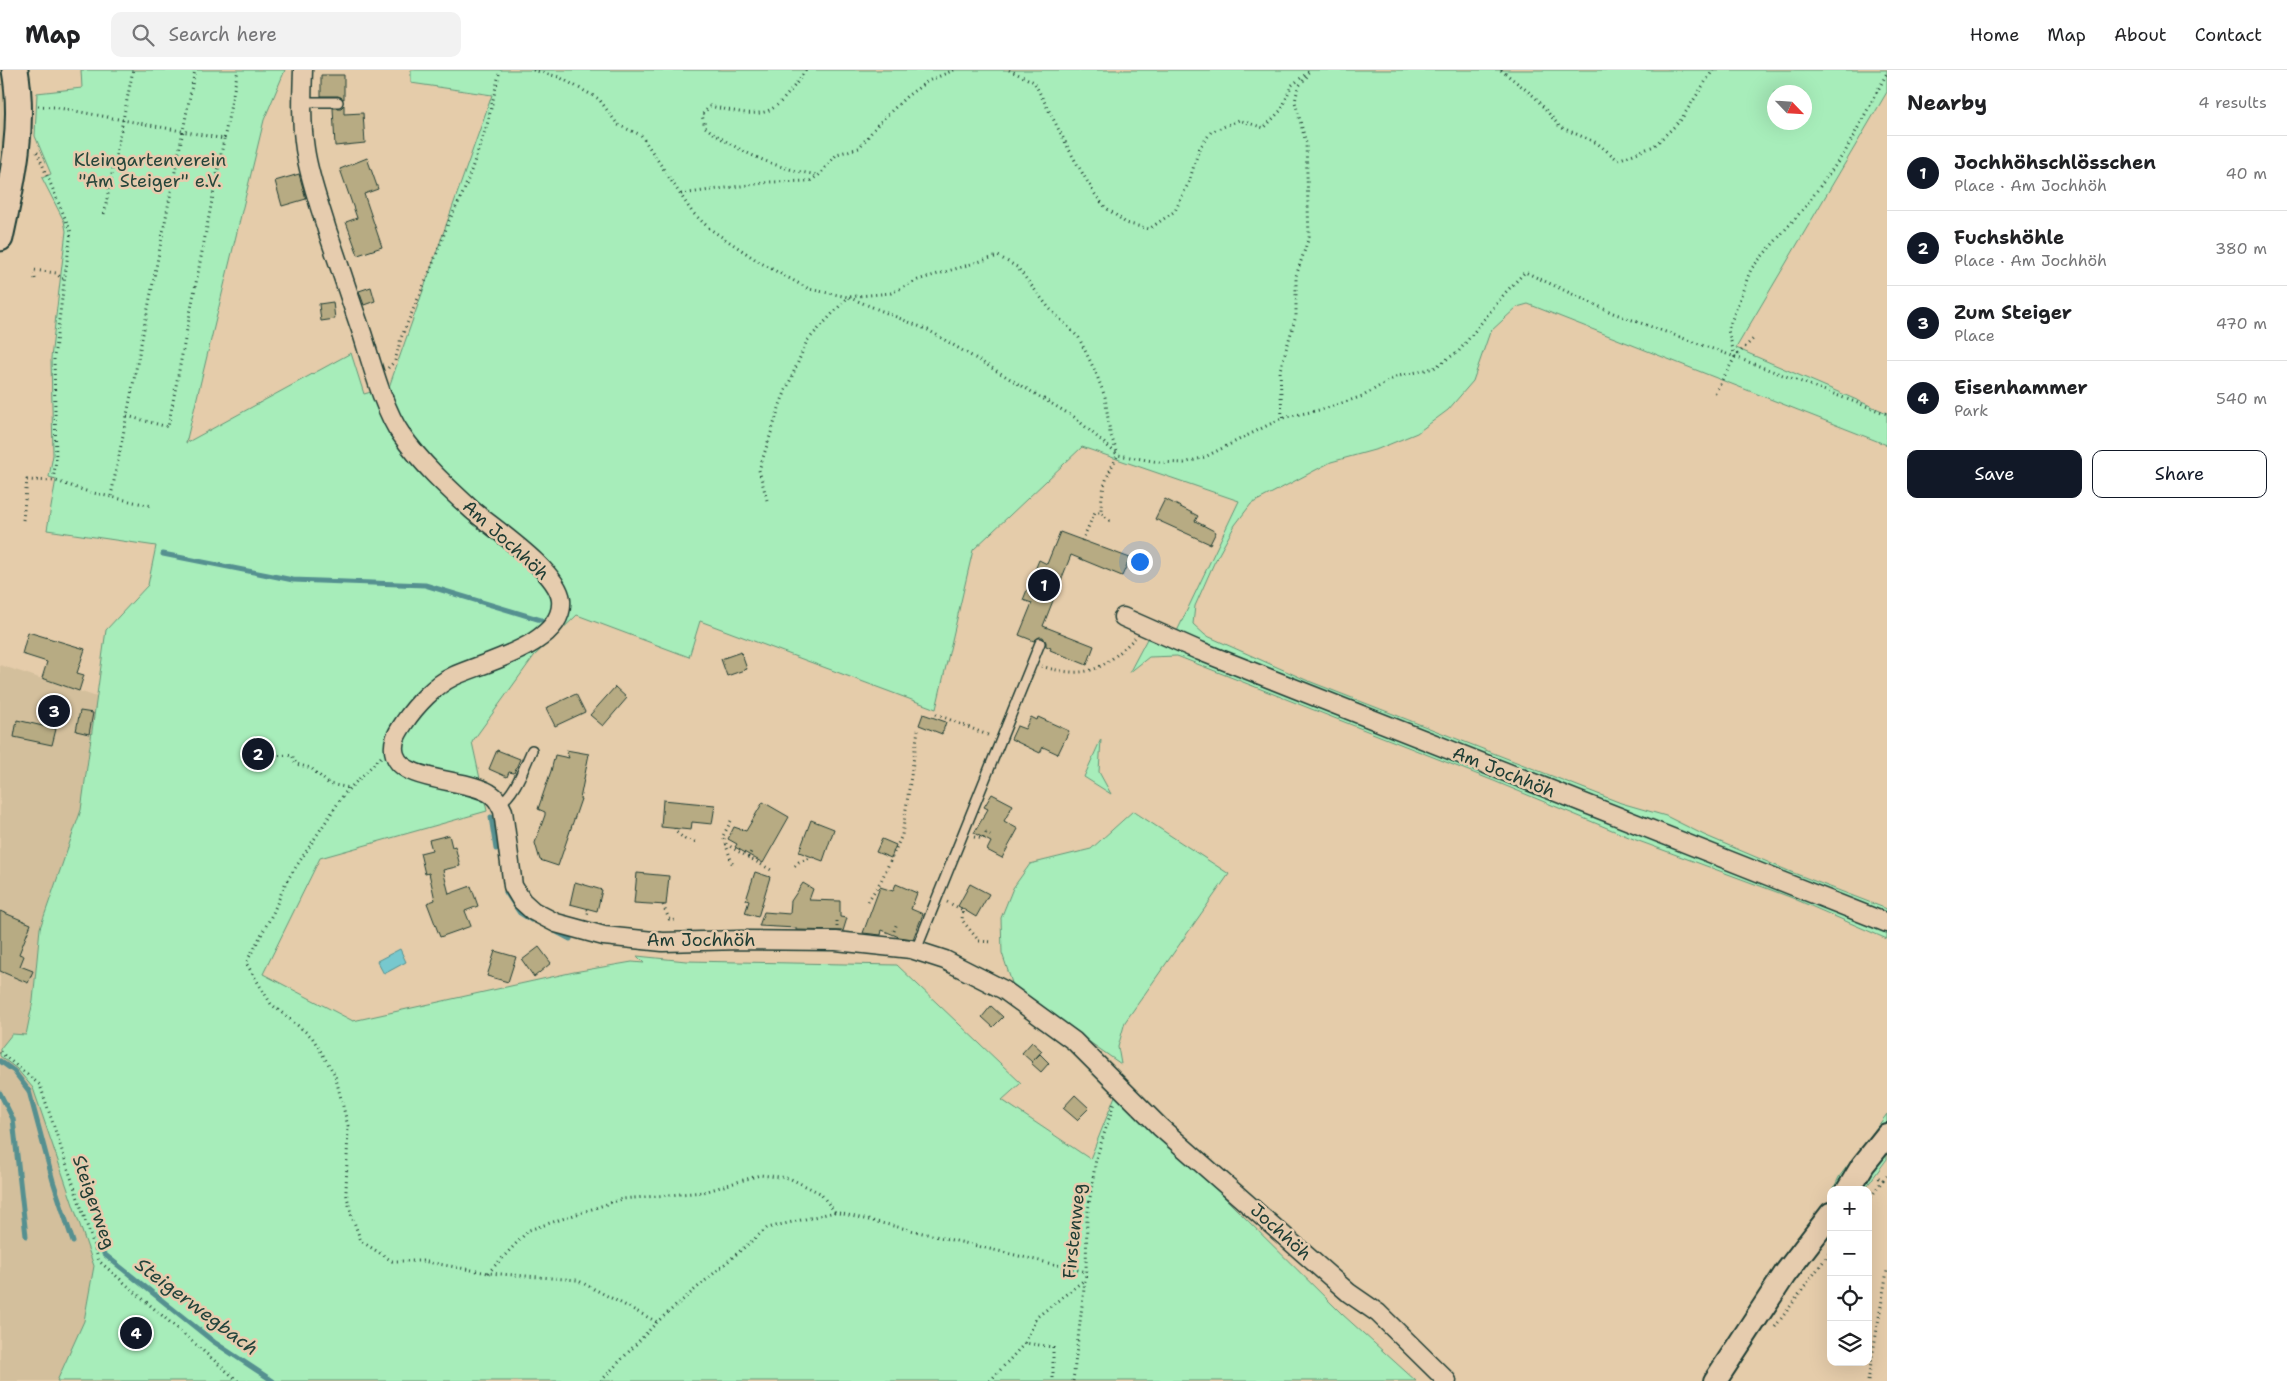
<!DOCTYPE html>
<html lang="en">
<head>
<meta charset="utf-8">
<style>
  body { margin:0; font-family:"Shantell Sans",sans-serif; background:#f2f2f2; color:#202124 }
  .controls { position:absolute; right:15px; bottom:15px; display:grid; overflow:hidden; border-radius:10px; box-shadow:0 5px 20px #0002 }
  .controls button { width:45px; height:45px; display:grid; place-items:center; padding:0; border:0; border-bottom:1px solid #e0e0e0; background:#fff; color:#202124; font:25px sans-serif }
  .compass { position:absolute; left:1767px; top:15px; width:45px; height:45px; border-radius:50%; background:#fff; box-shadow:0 5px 20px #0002; rotate:115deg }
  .you { position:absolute; left:1139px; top:491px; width:18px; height:18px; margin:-12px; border:4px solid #fff; border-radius:50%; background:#1a73e8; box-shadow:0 0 0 8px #1a73e833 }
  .badge { display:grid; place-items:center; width:32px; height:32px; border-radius:50%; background:#111827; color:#fff; font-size:16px; font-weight:700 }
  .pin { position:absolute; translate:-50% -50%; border:2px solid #fff; box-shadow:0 1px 5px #0006 }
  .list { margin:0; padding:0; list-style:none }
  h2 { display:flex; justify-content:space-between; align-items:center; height:65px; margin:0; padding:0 20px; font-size:21px }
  h2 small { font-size:16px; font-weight:400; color:#757577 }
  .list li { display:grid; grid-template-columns:32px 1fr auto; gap:15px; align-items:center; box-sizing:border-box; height:75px; padding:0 20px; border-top:1px solid #e0e0e0 }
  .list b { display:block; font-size:19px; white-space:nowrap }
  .list p { margin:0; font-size:16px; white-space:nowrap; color:#757577 }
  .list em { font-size:16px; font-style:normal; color:#757577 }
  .actions { display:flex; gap:10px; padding:15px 20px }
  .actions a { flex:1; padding:11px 0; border:1px solid #111827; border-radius:10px; text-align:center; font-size:18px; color:#111827 }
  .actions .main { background:#111827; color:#fff }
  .icon { flex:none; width:28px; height:28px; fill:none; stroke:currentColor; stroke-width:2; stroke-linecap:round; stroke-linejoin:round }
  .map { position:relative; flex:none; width:1887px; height:1311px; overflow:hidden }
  header { display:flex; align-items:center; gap:30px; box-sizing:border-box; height:70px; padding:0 25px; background:#fff; border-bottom:1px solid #e0e0e0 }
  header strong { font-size:24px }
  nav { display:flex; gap:28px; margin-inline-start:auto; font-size:18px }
  .search { width:350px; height:45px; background:#f2f2f2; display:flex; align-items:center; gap:12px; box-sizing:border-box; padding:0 18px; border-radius:10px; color:#757577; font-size:19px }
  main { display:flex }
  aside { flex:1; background:#fff }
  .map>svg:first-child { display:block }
</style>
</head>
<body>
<header>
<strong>Map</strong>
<div class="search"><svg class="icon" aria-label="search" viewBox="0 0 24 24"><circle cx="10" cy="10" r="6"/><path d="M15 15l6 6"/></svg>Search here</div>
<nav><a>Home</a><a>Map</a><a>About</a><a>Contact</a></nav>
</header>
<main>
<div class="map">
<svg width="1887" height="1311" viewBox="0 0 1887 1311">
  <rect width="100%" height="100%" fill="#e5ccaa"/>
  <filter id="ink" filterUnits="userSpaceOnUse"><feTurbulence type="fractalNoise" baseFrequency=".02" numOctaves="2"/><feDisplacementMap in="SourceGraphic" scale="10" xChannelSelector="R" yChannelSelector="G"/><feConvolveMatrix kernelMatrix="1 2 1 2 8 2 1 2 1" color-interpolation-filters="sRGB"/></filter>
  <g filter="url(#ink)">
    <path fill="#d3bf9c" d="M0 0H3L7 21 0 120Z
      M0 595 97 627 81 740 40 858 33 931 26 966 12 964 0 979Z
      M0 986 17 999 33 1018 94 1196 74 1306 71 1311H0Z"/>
    <path fill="#a7edba" stroke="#639577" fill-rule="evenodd" d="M81 0H285L264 50 186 373 351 283 364 324 389 317 492 25 411 13V0H1887V22L1736 278 1887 343V375L1528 234 1517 237 1490 262 1473 311 1448 340 1417 363 1378 379 1331 392 1251 434 1235 455 1214 493 1195 536 1193 554 1205 565 1306 610 1621 733 1666 746 1704 765 1791 802 1887 839V869L1790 827 1636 770 1494 711 1177 586 1149 587 1129 603 1148 567 1170 576 1239 431 1082 377 973 480 936 639 700 551 689 587 577 545 534 586 472 672 487 741 320 788 263 904 353 951 574 902 632 892 644 893 637 886 686 891 897 895 1021 1013 1002 1030 1090 1089 1117 1021 1342 1244 1416 1311H57L84 1251 94 1196 33 1018 17 999 0 986V979L12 964 26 965 33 931 40 858 81 740 106 560 148 515 156 476 47 460 56 409 49 407 53 385 51 288 66 161 64 151 42 108 51 104 35 66 37 23 82 18ZM1774 22H1804V52H1774Z
      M1101 669 1099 702 1111 724 1084 707Z
      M1133 741 1229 804 1125 952 1118 977 1121 994 1014 919 1002 883 1001 848 1013 818 1030 794 1091 779Z
      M1887 1044V1089L1864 1120H1833L1839 1107Z"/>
    <path fill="#77c8ce" stroke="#549090" d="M400 879 406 892 384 904 377 891Z"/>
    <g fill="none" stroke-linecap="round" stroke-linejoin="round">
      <path stroke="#549090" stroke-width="5" d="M163 484 293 510 425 515 541 550
        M491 747 496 779
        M506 822 520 843 531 850
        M553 860 570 869
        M0 991 14 1001 29 1021 53 1111 73 1172
        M0 1023 13 1049 26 1166
        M104 1184 214 1272 273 1311"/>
    </g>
    <path fill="#b7ab83" stroke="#1f3d34" d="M321 5H344V29L338 26H321Z
      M344 35V44L363 43 365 73 335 76 333 38H341Z
      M367 88 378 119 364 124 382 177 358 185 346 152 357 148 340 99Z
      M299 104 306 129 282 136 275 111Z
      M371 217 375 231 364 235 359 221Z
      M333 232 335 249 321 251 319 234Z
      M1165 429 1198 446 1195 451 1216 462 1210 474 1155 449Z
      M1060 462 1130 488 1122 506 1071 485 1043 556 1094 576 1087 595 1050 580 1051 578 1046 576V572L1043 567H1039L1034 571 1019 565 1032 533 1023 530 1039 490 1047 494Z
      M28 562 85 579 77 603 84 605 79 621 42 608 47 592 22 584Z
      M741 582 747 599 727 606 721 589Z
      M615 617 627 628 603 656 590 645Z
      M576 624 585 642 555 656 546 638Z
      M80 641 93 643 89 664 76 661Z
      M923 644 946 652 942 664 919 655Z
      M1031 647 1037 650 1038 647 1069 661 1058 684 1043 677 1040 683 1011 669 1017 656 1025 659Z
      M17 650 56 659 52 675 14 667Z
      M497 680 520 689 514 703 509 702 507 707 489 699Z
      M566 680 589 684 580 729H581L558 796 540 790 535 773 545 745V742L538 739 551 701 555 685 569 688Z
      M992 724 1013 735 1004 751 1018 759 1002 788 987 780 991 772 974 763 988 739 984 737Z
      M663 730 715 735 712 754 692 752 691 760 661 757Z
      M763 732 789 747 763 793 735 777 737 774 728 769 734 757 746 761Z
      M811 750 834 759 823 791 799 782Z
      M449 765 452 777 455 776 460 796 443 800 449 824 471 816 478 836 465 841 471 856 440 867 427 833 435 830 429 803 425 804 420 783 432 780 429 770Z
      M882 769 896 775 891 788 876 782Z
      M755 802 770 807 758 847 745 843 749 831 746 830Z
      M637 803 669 806 666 835 634 833Z
      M575 812 602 820 597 841 570 834Z
      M803 813 813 819 809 830 840 831V847L847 848 843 861 796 860V858L759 856 764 842 790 844 791 831Z
      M896 814 917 823 911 839 923 844 913 869 899 867 882 860 881 865 863 863 880 817 893 821Z
      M970 814 989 824 976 847 958 836Z
      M0 841 31 854 19 884 24 886 20 896 33 901 28 913 0 901Z
      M539 877 551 893 534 907 522 890Z
      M495 881 516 887 508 912 487 906Z
      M991 936 1003 947 993 957 982 947Z
      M1032 972 1042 981 1032 992 1022 983Z
      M1040 984 1049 993 1041 1002 1031 993Z
      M1075 1025 1089 1038 1077 1050 1063 1038Z"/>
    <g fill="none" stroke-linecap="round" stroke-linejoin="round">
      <defs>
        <path id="service" d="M302 32H338
          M499 733C514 727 525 695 532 680
          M916 880 1040 573"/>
        <path id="minor" d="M303 0C302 26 301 53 305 79 309 107 319 133 327 160 339 194 350 229 362 263 371 291 384 341 401 364 420 392 447 417 472 440 494 459 558 501 561 530 565 574 484 592 454 606 435 615 416 635 404 653 398 662 391 672 395 685 403 713 470 708 492 725 498 729 500 735 503 741L513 816 522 831 533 841 556 853 604 866 663 872 742 870 836 871 911 879 945 890 1004 920 1074 971 1160 1057 1349 1223 1378 1243 1447 1311
          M1123 547 1200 581 1887 853"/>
        <path id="tertiary" d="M1848 1120 1863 1095 1887 1065
          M1715 1311 1785 1204 1831 1144"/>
        <path id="secondary" d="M0 168C12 112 25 57 15 0"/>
      </defs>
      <use href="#service" stroke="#1f3d34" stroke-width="12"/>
      <use href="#minor" stroke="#1f3d34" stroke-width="21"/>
      <use href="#tertiary" stroke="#1f3d34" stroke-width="26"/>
      <use href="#secondary" stroke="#1f3d34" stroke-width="29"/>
      <path stroke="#1f3d34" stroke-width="3" stroke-dasharray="1 4" stroke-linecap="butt" d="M533 0 559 7 599 29 618 55 641 65 692 142 710 159 761 193 809 219 848 227 891 223 918 210 998 186 1017 197 1049 238 1079 268 1096 303 1105 327 1110 363 1118 385
        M806 0C771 49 768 49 710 36L702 45 705 57C738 82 779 100 819 105
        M1009 0 1034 12 1073 87 1094 123 1105 137 1126 153 1149 159 1175 141 1189 112 1199 79 1211 62 1239 50 1264 58 1282 39 1291 16 1311 0
        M1501 0 1535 27 1560 57 1597 73 1618 90 1654 76 1680 51 1713 0
        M38 36 54 37 224 69 238 0
        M37 82 71 162 54 287 56 390 53 410
        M681 124 771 112 810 111 819 105 837 84 859 78 878 54 907 26 928 11 954 0
        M104 144 133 0
        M35 209 34 200 56 203 62 209 65 208
        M1735 287 1887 344
        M388 298 395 291 401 268 432 196 449 151 464 121 487 55 500 0
        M1715 323 1735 287 1755 267
        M127 346 168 357 224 69
        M1282 348 1280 300 1296 246V206L1309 167 1306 73 1295 32 1298 17 1309 4
        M111 426 195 0
        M767 430 759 400 781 332 807 271 848 227 928 260 1074 347 1118 385 1159 392 1184 393 1205 387 1282 348 1324 339 1363 326 1395 307 1434 298 1459 281 1505 223 1525 202 1613 243 1735 287 1728 260 1751 199 1805 137 1845 82 1887 3
        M23 450 27 410 56 411 89 422 152 436
        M1110 451 1101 442C1101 418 1107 405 1118 385
        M1082 471 1095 442H1101
        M1041 596C1088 610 1102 600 1135 568
        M936 644 990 666
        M264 686 292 685 296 694 311 698 329 714 350 718
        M381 687 344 724 286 812 273 843 246 893 271 934 312 967 335 1005 348 1056 346 1122 351 1144 361 1171 392 1191H422L488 1203 577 1210 657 1252
        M731 751 723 766 733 796
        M675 758 676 762 685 769 698 773
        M974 767 983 769 986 763 994 767
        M726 774 748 787 751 782
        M748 787 773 801
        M795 796 799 792 813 787
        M868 831 881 811 902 765 918 660
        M947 832 963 840 962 850 979 871 992 872
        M663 835 669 849 677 851
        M587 839 589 840 587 847
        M837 857V848
        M894 861 897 853
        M0 982 40 1015 99 1191 238 1311
        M1883 1110 1887 1106
        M1868 1131 1883 1110 1875 1106
        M488 1203 529 1160 622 1129 704 1122 760 1105 789 1108 820 1123 835 1142
        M1775 1257 1831 1181
        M1025 1273 1037 1247 1083 1211
        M601 1311 657 1252 767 1158 835 1142 1086 1202
        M990 1311 1025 1273 1053 1277V1311
        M1073 1311 1086 1202 1087 1147 1096 1089 1114 1033
        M1868 1311 1887 1201"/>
      <use href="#service" stroke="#e6ccae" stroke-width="9"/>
      <use href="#minor" stroke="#e6ccae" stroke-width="18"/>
      <use href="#tertiary" stroke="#e6ccae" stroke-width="22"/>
      <use href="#secondary" stroke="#e6ccae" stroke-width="25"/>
    </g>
  </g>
  <g text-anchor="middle" stroke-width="5" stroke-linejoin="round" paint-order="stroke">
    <g font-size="18" fill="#26463b" stroke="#e6ccae">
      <text x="150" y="96">Kleingartenverein<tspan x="150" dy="21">"Am Steiger" e.V.</tspan></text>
    </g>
    <g font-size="18" fill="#1f3d34" stroke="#e6ccae">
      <text transform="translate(506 470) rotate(42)" y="6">Am Jochhöh</text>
      <text transform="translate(1504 702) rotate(22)" y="6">Am Jochhöh</text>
      <text x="701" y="876">Am Jochhöh</text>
      <text transform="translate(94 1132) rotate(71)" y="6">Steigerweg</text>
      <text transform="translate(1074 1161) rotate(-84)" y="6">Firstenweg</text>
      <text transform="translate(1281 1162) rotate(42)" y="6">Jochhöh</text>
    </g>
    <g font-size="19" font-style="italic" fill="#23443c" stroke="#e6ccae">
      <text transform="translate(197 1236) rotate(37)" y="7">Steigerwegbach</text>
    </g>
  </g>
</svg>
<div class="controls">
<button>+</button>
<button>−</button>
<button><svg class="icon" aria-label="locate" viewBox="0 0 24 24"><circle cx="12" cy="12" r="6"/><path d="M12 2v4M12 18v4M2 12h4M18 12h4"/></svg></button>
<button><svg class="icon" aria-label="layers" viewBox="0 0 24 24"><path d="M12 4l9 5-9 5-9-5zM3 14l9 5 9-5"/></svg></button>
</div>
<svg class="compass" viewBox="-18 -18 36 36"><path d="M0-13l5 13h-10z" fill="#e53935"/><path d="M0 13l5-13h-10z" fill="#757577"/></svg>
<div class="you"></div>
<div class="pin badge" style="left:1044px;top:515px">1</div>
<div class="pin badge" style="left:258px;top:684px">2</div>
<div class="pin badge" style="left:54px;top:641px">3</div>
<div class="pin badge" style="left:136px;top:1263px">4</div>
</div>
<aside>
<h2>Nearby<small>4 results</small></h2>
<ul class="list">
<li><span class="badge">1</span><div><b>Jochhöhschlösschen</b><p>Place · Am Jochhöh</p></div><em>40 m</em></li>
<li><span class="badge">2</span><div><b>Fuchshöhle</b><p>Place · Am Jochhöh</p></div><em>380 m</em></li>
<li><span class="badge">3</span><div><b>Zum Steiger</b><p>Place</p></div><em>470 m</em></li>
<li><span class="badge">4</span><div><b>Eisenhammer</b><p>Park</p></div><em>540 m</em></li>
</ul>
<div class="actions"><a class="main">Save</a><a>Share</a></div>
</aside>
</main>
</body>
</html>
